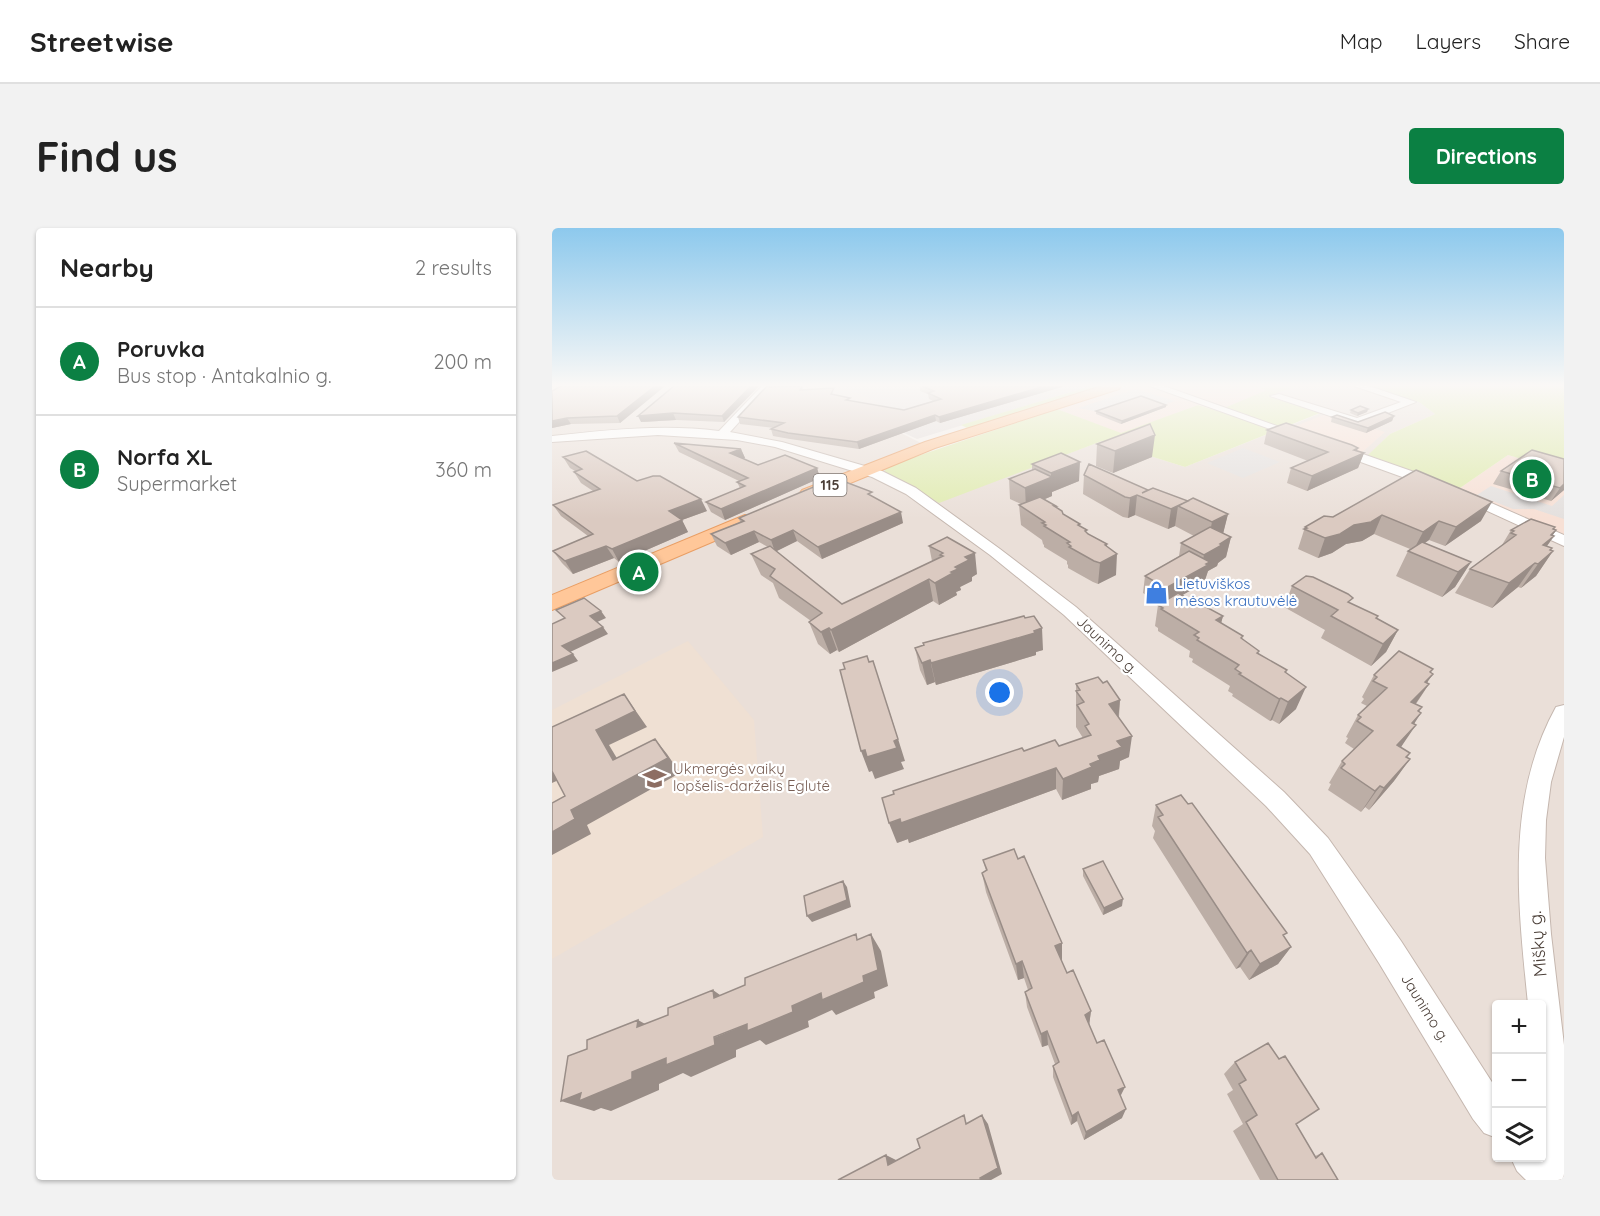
<!DOCTYPE html>
<html lang="en">
<head>
<meta charset="utf-8">
<style>
  body { margin:0; font-family:Quicksand,sans-serif; background:#f2f2f2; color:#222 }
  .controls { position:absolute; right:18px; bottom:18px; display:grid; overflow:hidden; border-radius:6px; box-shadow:0 2px 4px #0004 }
  .controls button { width:54px; height:54px; display:grid; place-items:center; padding:0; border:0; border-bottom:2px solid #e0e0e0; background:#fff; color:#222; font:30px sans-serif }
  .you { position:absolute; left:448px; top:465px; width:21px; height:21px; margin:-15px; border:4px solid #fff; border-radius:50%; background:#1a73e8; box-shadow:0 0 0 9px #1a73e833 }
  .badge { display:grid; place-items:center; width:39px; height:39px; border-radius:50%; background:#0b8043; color:#fff; font-size:20px; font-weight:700 }
  .pin { position:absolute; translate:-50% -50%; border:3px solid #fff; box-shadow:0 2px 6px #0006 }
  .list { margin:0; padding:0; list-style:none }
  h2 { display:flex; justify-content:space-between; align-items:center; height:78px; margin:0; padding:0 24px; font-size:26px }
  h2 small { font-size:20px; font-weight:400; color:#767676 }
  .list li { display:grid; grid-template-columns:39px 1fr auto; gap:18px; align-items:center; box-sizing:border-box; height:108px; padding:0 24px; border-top:2px solid #e0e0e0 }
  .list b { display:block; font-size:22px; white-space:nowrap }
  .list p { margin:0; font-size:20px; white-space:nowrap; color:#767676 }
  .list em { font-size:20px; font-style:normal; color:#767676 }
  .icon { flex:none; width:33px; height:33px; fill:none; stroke:currentColor; stroke-width:2; stroke-linecap:round; stroke-linejoin:round }
  .map { position:relative; flex:none; width:1012px; height:952px; overflow:hidden; border-radius:6px }
  header { display:flex; align-items:center; gap:36px; box-sizing:border-box; height:84px; padding:0 30px; background:#fff; border-bottom:2px solid #e0e0e0 }
  header strong { font-size:28px }
  nav { display:flex; gap:33px; margin-inline-start:auto; font-size:21px }
  .intro { display:flex; align-items:center; justify-content:space-between; box-sizing:border-box; height:144px; padding:0 36px }
  h1 { margin:0; font-size:42px }
  .button { padding:15px 27px; border-radius:6px; background:#0b8043; color:#fff; font-size:21px; font-weight:700 }
  main { display:flex; gap:36px; padding:0 36px }
  aside { flex:1; background:#fff; border-radius:6px; box-shadow:0 2px 4px #0004 }
  .map>svg:first-child { display:block }
</style>
</head>
<body>
<header>
<strong>Streetwise</strong>
<nav><a>Map</a><a>Layers</a><a>Share</a></nav>
</header>
<div class="intro"><h1>Find us</h1><a class="button">Directions</a></div>
<main>
<aside>
<h2>Nearby<small>2 results</small></h2>
<ul class="list">
<li><span class="badge">A</span><div><b>Poruvka</b><p>Bus stop · Antakalnio g.</p></div><em>200 m</em></li>
<li><span class="badge">B</span><div><b>Norfa XL</b><p>Supermarket</p></div><em>360 m</em></li>
</ul>
</aside>
<div class="map">
<svg width="1012" height="952" viewBox="0 0 1012 952">
  <rect width="100%" height="100%" fill="#f5efea"/>
  <path fill="#eadfd8" fill-rule="evenodd" d="M0 158H291L329 176 311 186 371 216 0 371Z
    M745 158H813L867 174 883 186 838 206 817 227 908 260 1012 308V952H0V380L333 239 387 274 550 213 633 239 767 186 715 167ZM945 776H990V930H945Z"/>
  <path fill="#f7e0d5" d="M577 158H703L716 162 665 183 646 177 569 206 505 181Z
    M774 186 833 204 808 226 734 202Z
    M956 227 1012 243V308L908 260Z"/>
  <path fill="#e5dedb" d="M291 158H539L365 211 310 185 328 176Z"/>
  <path fill="#efe0d3" d="M136 413 202 492 211 609 0 731V482Z"/>
  <path fill="#e0ebb1" d="M539 158H553L417 201 409 197Z
    M703 158H745L716 168 768 185 633 239 550 213 387 275 333 245V239L505 181 569 205 646 177 665 183 715 162Z
    M813 158H1012V243L956 227 908 260 816 227 838 206 883 186 867 174Z"/>
  <path fill="#e4e0de" d="M584 161 623 173 609 178 548 184 526 180Z
    M691 220 728 234 691 250 655 235Z
    M939 258 1000 278 1012 267V291L982 281H961L925 267Z"/>
  <g fill="none" stroke-linecap="round" stroke-linejoin="round">
    <defs>
      <path id="minor" d="M210 158H220L178 204 230 214 330 243 364 260 448 321 524 379 732 564 776 610 849 713 945 862V910L932 905 921 891 827 735 758 626 714 578 512 387 438 327 354 266 320 249 223 219 185 212 106 207 0 214V208C55 202 111 196 167 203Z
        M598 158H612L756 209 754 211H746Z
        M802 158H817L864 174 805 197 718 168 727 166 805 190 849 174Z
        M785 217 888 253 890 256 888 259H878L781 224 779 221Z
        M912 263 1012 307V318L907 270 905 267 907 264Z
        M1012 477V509L999 554 994 592 993 630 999 706 1012 817V952H974L965 943 959 930H990V776H976C966 677 953 571 1004 479Z"/>
      <path id="major" d="M550 158H569L567 161 383 220 262 270H250L247 266 250 262 373 214Z
        M193 287 200 289 202 293 200 297 0 382V367Z"/>
    </defs>
    <use href="#minor" stroke="#c5b7af" stroke-width="2"/>
    <use href="#major" stroke="#e99e64" stroke-width="2"/>
    <use href="#minor" fill="#fff" fill-rule="evenodd"/>
    <use href="#major" fill="#ffc799" fill-rule="evenodd"/>
  </g>
  <path fill="#bcaea6" d="M113 158 68 195 19 196 0 200V163Z
    M207 158 172 194 124 192 89 194Z
    M250 158 251 161 283 167 299 173 352 182 381 173 377 171 376 166 368 163V158H513L388 195 384 193 307 221 238 211 221 208 219 201 222 200 188 196 186 189Z
    M614 179 569 196 544 186V183Z
    M816 181 815 184 805 188 798 185 799 182Z
    M842 188 840 193 814 205 779 194 780 189 806 194Z
    M715 202 812 225 806 240 755 263 735 255 739 240 756 233 712 216Z
    M122 215 189 221 193 230 192 231 206 237 265 240 268 250 173 292 159 284 154 274 188 260 185 254 187 253 127 224Z
    M545 216 600 229 561 245 544 238Z
    M980 222 1012 262 999 273 941 256 949 243Z
    M11 229 85 253 155 283 130 292 136 304 67 334 62 330 21 346 10 335 1 323 36 308 9 288 1 277 41 263 29 255 22 244 23 243 18 240Z
    M480 236 527 253 500 264V268L493 271 504 280 511 286 528 298 535 305 555 316V319L564 347 546 356 541 354 516 340V337L515 336V333L492 319V317L491 316 490 312 469 297 467 277 469 276 458 271 457 251 480 242Z
    M864 242 929 293 893 318 877 312 873 315 919 334 903 359 890 369 844 348 856 323 858 321 822 306 810 313 794 316 780 325 766 330 746 321 753 299 781 289Z
    M532 247 596 262 636 273 676 286 671 305 679 309 674 329 666 335 665 338 656 343 652 355 630 367 671 388 669 395 707 423 706 426 735 442 734 445 744 481 727 496 720 492 718 493 680 468 681 466 676 463 678 458 640 434 641 431 637 429 638 423 606 403V400L603 398 606 377 608 376 591 365 593 348 627 328 629 315 642 308 623 298 616 301 583 287 576 290 571 289 531 266Z
    M321 269 351 295 270 331 245 313 224 323 290 376 380 333 377 318 425 346 420 349V353L408 359 409 362 404 364 405 367 387 377 381 373 287 424 285 422 278 426 266 416 257 394 259 393 227 370 221 355 209 347 199 326 216 319 207 314 179 327 165 318 159 306 188 294 187 290Z
    M1003 299 1002 302H1004L1001 307 1002 308 995 318 1000 320 999 323H1001L984 348 969 360 966 359 940 380 903 365 918 341 950 317 959 302Z
    M740 358 799 376 826 388 825 390 846 402 834 424 819 438 769 410 773 402 732 379Z
    M371 415 491 422 484 424V427L384 457 383 454 375 457 368 442 363 420 371 417Z
    M878 445 875 456H877L864 476 870 479 867 484 862 496 849 519 858 525 855 530 858 531 842 553 817 582 813 579 809 584 776 562 779 556 777 555 790 533 802 521 793 515 796 510 794 509 806 487 815 478 809 475 812 471 810 469 822 447Z
    M551 455 568 472 567 489 577 529 568 533 567 541 547 548 546 554 539 556V561L510 572 504 561 357 615 356 611 345 615 472 523 507 518 531 510 524 499V456Z
    M604 577 732 709 739 719 726 736 697 752 688 739 684 741 601 610 603 603 600 598Z
    M466 631 510 715 509 732 515 745 539 783 537 797 569 868 570 890 532 912 525 893 519 897 501 849V838L503 836 496 817 490 819 475 779 473 764 476 762 472 750 466 752 434 664 430 645 434 643 431 632Z
    M531 641 570 678 551 687 531 648Z
    M683 834 744 896 763 928 770 925 786 952H708L681 903 691 896 675 866 681 862 672 846Z"/>
  <path fill="#998d87" d="M103 158H113L68 195 65 188Z
    M199 158H207L172 194 170 188Z
    M493 158H513L388 195 387 189Z
    M614 177V179L569 196 570 193Z
    M816 181 815 184 805 188 806 185Z
    M121 185 124 192 89 194 86 188Z
    M383 187 384 193 307 221 305 214Z
    M842 188 840 193 814 205 816 200Z
    M15 190 19 196 0 200V193Z
    M603 207 600 229 561 245 563 223Z
    M806 220 802 230 812 225 806 240 755 263 760 248Z
    M189 221 193 230 182 234 178 225Z
    M528 234 527 253 500 264V268L474 279 473 260 499 249V245Z
    M265 240 268 250 173 292 169 281Z
    M1012 256V262L999 273 1008 260Z
    M585 267 583 287 576 290 578 270Z
    M149 271 155 283 130 292 136 304 67 334 60 321 117 283Z
    M940 274 929 293 893 318 904 299Z
    M626 278 623 298 616 301 619 281Z
    M349 284 351 295 270 331 266 319Z
    M676 286 671 306 656 314 660 294Z
    M830 287 822 306 810 313 794 316 780 325 766 330 773 310 802 297Z
    M887 293 877 312 861 323 871 304Z
    M1003 299 992 316 999 307 1004 302 998 311 1002 308 985 332 974 341Z
    M241 302 245 313 223 324 219 312Z
    M202 303 207 314 179 327 173 315Z
    M679 309 674 329 666 335 665 338 656 343 652 355 611 378 614 360 649 341 652 327Z
    M555 316 554 332 565 326 564 347 546 356 548 335 553 317Z
    M54 318 62 330 21 346 13 333Z
    M1000 320 994 329 1001 323 984 348 969 360 986 336Z
    M423 325 425 346 420 349V353L408 359 409 362 404 364 405 367 387 377 383 355 399 344 413 329Z
    M919 334 903 359 890 369 906 344Z
    M983 335 966 359 940 380 957 355Z
    M377 351 381 373 287 424 279 402Z
    M49 383 54 390 43 395 38 388Z
    M671 388 665 410 664 392Z
    M51 399 56 406 16 425 10 418Z
    M277 400 285 422 278 426 269 404Z
    M490 400 491 422 484 424V427L384 457 379 435Z
    M846 402 834 424 819 438 831 416Z
    M21 426 26 433 0 444V435Z
    M378 432 383 454 375 457 370 435Z
    M881 446 870 462 877 456 862 478 845 496 873 454Z
    M754 459 744 481 727 496 736 474Z
    M72 466 95 499 57 517 75 547 61 532 44 502Z
    M729 470 720 492 718 493 727 471Z
    M568 472 566 494 557 476Z
    M336 479 353 533 349 534 352 541 323 551 320 543 317 544 309 523 342 513Z
    M869 485 855 507 864 497 849 519 831 539 860 495Z
    M580 508 577 529 568 533 567 541 547 548 546 554 539 556V561L510 572 511 551 538 536 546 528 565 513Z
    M103 511 115 526 128 545 35 597 39 606 0 627V604L19 582Z
    M858 531 842 553 817 582 832 560Z
    M0 539 11 550 0 555Z
    M504 540V561L357 615 356 611 345 615 337 595Z
    M828 558 813 579 809 584 823 563Z
    M291 653 295 659 299 679 260 694 255 688Z
    M571 671 570 678 551 687 552 680Z
    M319 706 329 723 336 758 322 764 323 770 284 787 280 782 256 793 257 799 214 817 208 812 184 822V829L139 849 131 845 107 856V862L59 883 49 880 42 883 9 873 311 748Z
    M510 715V732L503 735V718Z
    M739 719 726 736 697 752 708 736Z
    M699 722 688 739 684 741 695 725Z
    M470 733 472 750 466 752 464 736Z
    M161 762 182 777 162 770Z
    M539 783 537 798 533 787Z
    M86 792 111 806 85 799Z
    M495 803 496 817 490 819 489 806Z
    M573 859 568 869 566 862Z
    M574 881 570 890 532 912 534 904Z
    M526 884 525 893 519 897 520 888Z
    M430 887 436 896 450 946 439 952H429L428 950Z
    M334 927 346 933 336 937Z"/>
  <path fill="#dbcac1" stroke="#998d87" stroke-width="1.5" d="M9 158H103L65 188 15 190 0 193V163Z
    M122 158H199L170 188 121 185 86 188Z
    M215 158H218L216 159 250 158 248 162 282 160 279 166 298 170 294 172 352 182 389 171 376 165 382 163 370 158H493L387 189 383 187 305 214 236 205 219 201 232 195 186 189Z
    M589 168 614 177 570 193 544 183Z
    M808 178 816 181 806 185 799 182Z
    M833 184 842 188 816 200 780 189 785 187 806 194Z
    M734 195 800 217 806 220 802 222 812 225 760 248 739 240 776 224 715 202Z
    M598 196 603 207 563 223 545 216Z
    M122 215 189 221 178 225 206 237 233 227 265 240 169 281 154 274 193 258 185 254 196 250Z
    M980 222 1012 231V256L1008 260 949 243Z
    M34 223 85 253 101 248H108L149 271 117 283 130 292 60 321 54 318 13 333 1 323 41 306 1 277 48 261 22 244 30 241 11 229Z
    M509 225 528 234 499 245 480 236Z
    M537 236 596 262 590 265 601 260 636 273 619 281 585 267 578 270 573 269 532 247Z
    M483 241 500 249 473 260 457 251Z
    M864 242 940 274 904 299 887 293 871 304 830 287 819 294 802 297 788 306 773 310 752 301 755 300 753 299 772 288 781 289Z
    M283 250 320 264 316 266 349 284 266 319 241 302 219 312 202 303 173 315 159 306 192 293 187 290Z
    M488 269 504 278H502L510 283 511 286 528 296 526 297 535 302 533 303 536 306 555 316 553 317 565 326 548 335 542 333 517 319 519 318 515 315 518 314 492 298 494 297 490 295 493 294 467 277Z
    M641 270 676 286 660 294 626 278Z
    M979 291 1003 299 1001 301 1004 302 999 307 1002 308 991 317 1000 320 998 322 1001 323 986 336 983 335 957 355 918 341 964 307 959 305 962 303 959 302Z
    M658 299 679 309 668 316 670 317 652 327 629 315Z
    M395 309 423 325 413 329 417 332 403 339 406 341 399 344 401 345 383 355 377 351 279 402 277 400 269 404 257 394 270 385 218 348 223 341 199 326 218 318 290 376 391 328 388 327 391 325 377 318Z
    M870 314 919 334 906 344 856 323Z
    M637 323 658 334 654 336 656 337 614 360 593 348Z
    M754 348 761 349 796 366 801 370 796 374 826 388 824 390 846 402 831 416 779 388 786 382 740 358Z
    M626 365 643 375 645 374 671 388 664 392 691 408 689 410 707 423 705 425 735 442 733 444 754 459 736 474 729 470 727 471 687 446 689 445 683 441 687 437 645 412 647 410 642 407 647 404 609 381 611 380 606 377Z
    M32 370 49 383 38 388 51 399 10 418 21 426 0 435V396L13 390 4 382Z
    M472 388 473 390 482 388 490 400 482 403 483 405 379 435 378 432 370 435 363 420 372 417 371 415Z
    M847 423 881 441 878 444 881 446 873 454 877 456 859 474 870 479 866 483 869 485 860 495 864 497 845 517 858 525 854 529 858 531 832 560 828 558 823 563 789 540 793 536 790 533 821 503 805 493 809 489 806 487 835 460 821 453 825 449 822 447Z
    M315 428 317 434 321 433 346 511 342 513 345 520 315 529 313 522 309 523 288 442 293 441 291 435Z
    M546 449 551 455 555 453 568 472 557 476 580 508 565 513 570 519 546 528 548 532 538 536 540 539 511 551 504 540 349 595 348 591 337 595 330 570 342 566 341 563 470 520 472 523 503 512 507 518 539 507 533 498 537 496 525 477 532 474 524 463 528 462 524 456Z
    M72 466 83 483 44 502 61 532 103 511 116 530 19 582 23 591 0 604V575L13 568 0 543V499Z
    M629 567 636 576 640 575 735 705 731 707 739 719 708 736 699 722 695 725 606 589 611 587 604 577Z
    M462 621 466 631 472 628 510 715 503 718 515 745 521 742 539 783 533 787 545 815 552 812 573 859 566 862 574 881 534 904 526 884 520 888 501 838 507 834 495 803 489 806 473 764 480 760 470 733 464 736 430 645 435 642 431 632Z
    M551 633 571 671 552 680 531 641Z
    M291 653 295 672 255 688 252 668Z
    M304 706 305 712 319 706 326 742 311 748 312 754 270 772 269 765 240 778 241 784 195 803V796L162 809 163 817 114 837V830L80 844V851L27 873 29 865 9 873 16 828 35 821V812L86 792 85 799 116 787V780L161 762 162 770 193 757V750Z
    M716 815 727 831 733 828 767 881 744 896 764 930 770 925 786 952H726L694 894 705 887 687 856 694 852 683 834Z
    M412 887 414 896 430 887 446 940 428 950 429 952H286L334 927 336 937 368 920 365 911Z"/>
  <linearGradient id="sky" x2="0" y2="1"><stop stop-color="#8dc9ed"/><stop offset="0.54" stop-color="#faf8f6"/><stop offset="1" stop-color="#faf8f6" stop-opacity="0"/></linearGradient>
  <rect width="1012" height="291" fill="url(#sky)"/>
  <defs>
    <symbol id="shop-bare" viewBox="-9 -9 18 18"><path d="M-5-2.5h2.3a2.7 3.5 0 0 1 5.4 0H5L5.5 6h-11ZM-1.5-2.5h3a1.5 2.3 0 0 0-3 0Z" fill="#3f7fe0" stroke="#fff" stroke-width="2.5" paint-order="stroke"/></symbol>
    <symbol id="school-bare" viewBox="-9 -9 18 18"><path d="M0-5L7-2L0 1L-7-2ZM-4 1L0 2.5L4 1V4Q0 6-4 4Z" fill="#8d6e63" stroke="#fff" stroke-width="2.5" paint-order="stroke"/></symbol>
  </defs>
  <g fill-rule="evenodd">
    <use href="#shop-bare" x="588" y="348" width="33" height="33"/>
    <use href="#school-bare" x="86" y="534" width="33" height="33"/>
  </g>
  <g text-anchor="middle" stroke-width="4.5" stroke-linejoin="round" paint-order="stroke">
    <rect fill="#fff" stroke="#807873" stroke-width="1.5" x="261.5" y="246" width="33" height="22" rx="4.5"/>
    <g font-size="14" font-weight="bold" fill="#4a3e37">
      <text x="278" y="262">115</text>
    </g>
    <g font-size="15" fill="#366cbe" stroke="#fff" text-anchor="start">
      <text x="623" y="361">Lietuviškos<tspan x="623" dy="17">mėsos krautuvėlė</tspan></text>
    </g>
    <g font-size="15" fill="#4a3e37" stroke="#fff">
      <text transform="translate(555 417) rotate(43)" y="5">Jaunimo g.</text>
      <text transform="translate(873 780) rotate(58)" y="5">Jaunimo g.</text>
    </g>
    <g font-size="15" fill="#785e54" stroke="#fff" text-anchor="start">
      <text x="121" y="546">Ukmergės vaikų<tspan x="121" dy="17">lopšelis-darželis Eglutė</tspan></text>
    </g>
    <g font-size="18" fill="#4a3e37" stroke="#fff">
      <text transform="translate(986 716) rotate(-95)" y="6">Miškų g.</text>
    </g>
  </g>
</svg>
<div class="controls">
<button>+</button>
<button>−</button>
<button><svg class="icon" aria-label="layers" viewBox="0 0 24 24"><path d="M12 4l9 5-9 5-9-5zM3 14l9 5 9-5"/></svg></button>
</div>
<div class="you"></div>
<div class="pin badge" style="left:87px;top:344px">A</div>
<div class="pin badge" style="left:980px;top:251px">B</div>
</div>
</main>
</body>
</html>
